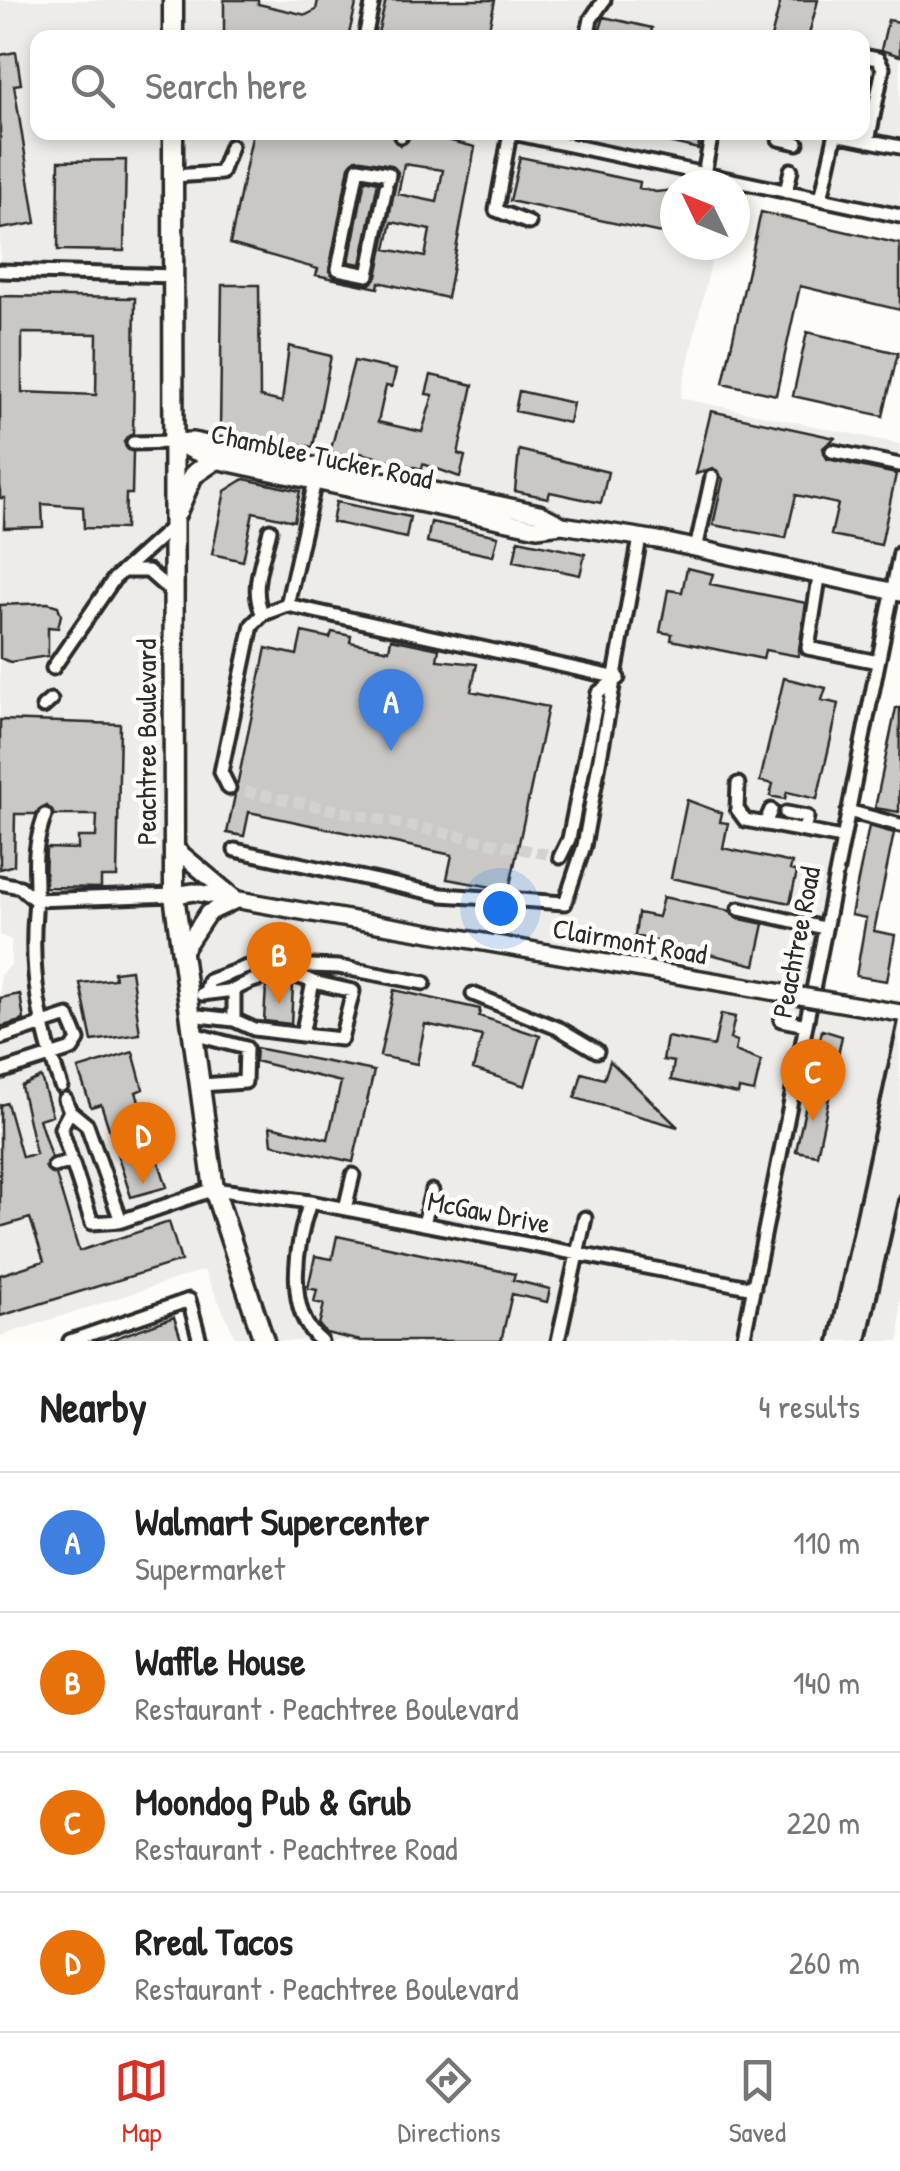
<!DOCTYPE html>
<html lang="en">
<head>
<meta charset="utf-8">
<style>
  body { margin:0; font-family:"Patrick Hand",sans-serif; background:#f6f6f6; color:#222 }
  .compass { position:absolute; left:660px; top:170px; width:90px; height:90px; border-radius:50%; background:#fff; box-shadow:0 5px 15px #0003; rotate:313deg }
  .you { position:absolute; left:500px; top:908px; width:35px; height:35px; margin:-25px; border:8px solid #fff; border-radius:50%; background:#1a73e8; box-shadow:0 0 0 15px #1a73e833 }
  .badge { display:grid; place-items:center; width:65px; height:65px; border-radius:50%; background:#d93025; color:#fff; font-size:32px; font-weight:700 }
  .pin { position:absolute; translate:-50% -82px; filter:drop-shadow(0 2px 5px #0008) }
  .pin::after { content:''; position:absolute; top:52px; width:35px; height:30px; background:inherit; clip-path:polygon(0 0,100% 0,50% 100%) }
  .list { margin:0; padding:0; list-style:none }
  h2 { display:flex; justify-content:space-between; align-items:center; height:130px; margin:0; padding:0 40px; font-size:42px }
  h2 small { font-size:32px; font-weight:400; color:#767676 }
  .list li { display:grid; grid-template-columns:65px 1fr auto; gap:30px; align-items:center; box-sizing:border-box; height:140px; padding:0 40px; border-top:2px solid #e0e0e0 }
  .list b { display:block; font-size:38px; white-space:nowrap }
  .list p { margin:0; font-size:32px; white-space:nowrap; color:#767676 }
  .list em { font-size:32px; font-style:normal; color:#767676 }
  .icon { flex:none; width:55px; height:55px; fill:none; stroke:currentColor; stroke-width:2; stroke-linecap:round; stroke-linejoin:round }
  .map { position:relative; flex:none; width:900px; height:1341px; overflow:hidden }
  .search { position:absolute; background:#fff; box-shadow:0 5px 15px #0003; left:30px; right:30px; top:30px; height:110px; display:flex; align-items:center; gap:25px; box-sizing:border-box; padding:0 35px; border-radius:20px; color:#767676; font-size:38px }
  .sheet { height:690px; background:#fff }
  nav { display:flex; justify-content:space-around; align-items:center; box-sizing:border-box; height:140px; border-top:2px solid #e0e0e0; background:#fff; font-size:28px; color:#767676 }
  nav a { display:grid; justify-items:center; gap:5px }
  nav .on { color:#d93025 }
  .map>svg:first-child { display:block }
</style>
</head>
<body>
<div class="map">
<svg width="900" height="1341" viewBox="0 0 900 1341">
  <rect width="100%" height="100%" fill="#fdfcf7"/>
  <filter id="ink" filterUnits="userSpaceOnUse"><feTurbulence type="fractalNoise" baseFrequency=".01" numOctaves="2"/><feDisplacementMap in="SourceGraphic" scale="20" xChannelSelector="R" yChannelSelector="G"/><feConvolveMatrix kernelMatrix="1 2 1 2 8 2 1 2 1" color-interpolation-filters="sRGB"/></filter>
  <g filter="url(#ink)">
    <path fill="#edece8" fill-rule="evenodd" d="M0 0H900V213L732 171 728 185H675V245H715L680 398 900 444V590L816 995 900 1000V1341H237L204 1270 0 1336V975L11 965V940L0 935ZM38 38H862V132H38Z"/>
    <path fill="#c9c8c4" stroke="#2b2b2b" stroke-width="2.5" fill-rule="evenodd" d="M224 0H258V4L306 15 316 10 318 0H357L348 38 224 34Z
      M386 0H495L487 38 378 33Z
      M781 0H818L808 38H771Z
      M604 17 652 28 650 38H597Z
      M888 20 900 22V56L881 50Z
      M16 52 21 84 14 85 36 223 0 229V55Z
      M253 132H392L400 145 415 132 475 147 447 298 379 282 378 288 316 275 318 269 230 244ZM356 159 391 165 398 172 377 277 370 284 336 278 329 271 349 166ZM404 164 443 170 437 202 398 194ZM392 222 430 230 425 257 386 249Z
      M643 132H701L698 149 643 136Z
      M520 157 640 182 639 188 656 192 675 190V236L510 201Z
      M126 160 124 251 58 250 59 161Z
      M365 179 378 182 361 264 349 262Z
      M761 212 900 244V310L800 286 776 395 723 383Z
      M222 285H259L260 397 282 402 289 346 331 356 313 447 220 430Z
      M0 296 135 298 133 434 124 442 133 452 132 494H126L125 529 84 528 83 507 42 504 43 527 4 528 5 498H0ZM22 333 97 334 96 395 22 392Z
      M807 332 898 353 883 416 793 396Z
      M354 361 396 370 392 387 386 386 378 422 422 432 433 395 426 394 431 375 473 385 458 454 465 456 460 477 423 464 422 469 353 451 351 457 330 453Z
      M519 391 573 403 569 423 515 411Z
      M711 411 835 438 823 448 827 459 896 474 881 545 831 535 838 504 796 495 786 538 713 525 723 479 713 468 696 474Z
      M519 450 608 472 601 503 550 492 548 498 515 491Z
      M244 479 300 491 294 521 253 512 243 561 212 554 225 491Z
      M336 502 410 517 406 538 332 522Z
      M431 522 498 536 493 556 427 542Z
      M518 540 585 554 580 575 514 561Z
      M687 568 713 574 710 584 806 603 798 656 765 650 763 659 671 640 672 634 660 632 668 590 682 592Z
      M48 603 58 606 61 615 58 628 48 627V656L10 662 0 658V605Z
      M302 632 330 638 332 632 351 636 350 642 389 650 391 639 439 649 437 660 477 664 471 691 548 707 509 890 447 879 452 855 249 812 244 836 227 833 266 648 297 655Z
      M784 678 826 688 822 700 839 704 817 799 787 792 785 799 770 796 773 784 760 781Z
      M896 708H900L899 812 875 808Z
      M0 720 120 724 117 877H101V888L45 887 46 848 78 849V837H96L97 815H54L47 806 35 814H15L14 865 0 869Z
      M687 800 722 813 720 822 728 823 723 848 792 863 790 870 797 872 790 903 671 878Z
      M869 826 894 833 874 931 895 935 887 981 856 976 866 918 851 915Z
      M663 897 730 911 736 918 764 924 755 965 635 936 638 913 658 917Z
      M131 970 140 1034 92 1041 80 983 115 979 114 972Z
      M293 985 291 1024 264 1021 266 986Z
      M394 990 480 1009 479 1016 540 1036 525 1086 473 1069 482 1036 425 1024 417 1064 380 1056Z
      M20 994 24 1020 0 1027V998Z
      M721 1014 735 1017 730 1039 737 1041 735 1051 761 1061 754 1092 739 1089 738 1094 671 1080 674 1062 663 1060 667 1037 714 1046Z
      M822 1030 842 1036 817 1155 796 1151Z
      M256 1048 374 1071 353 1162 272 1144 270 1126 328 1139 341 1082 255 1061Z
      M133 1052 143 1089 136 1092 167 1187 131 1197 101 1104 91 1107 78 1069Z
      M610 1061 678 1127 575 1098 582 1073 604 1079Z
      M41 1077 52 1115 39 1119 51 1157 45 1167 56 1175 79 1251 169 1222 181 1261 0 1316V1275L44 1261 30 1218 0 1227V1105L7 1103 22 1157 36 1154 21 1086Z
      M337 1236 515 1274 513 1280 550 1289 547 1302 512 1294 501 1341H361L326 1333 319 1325 324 1304 314 1302 317 1290 308 1288 315 1256 332 1259Z
      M174 1317 182 1341H111L110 1340Z"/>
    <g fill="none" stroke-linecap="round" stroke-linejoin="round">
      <path stroke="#d3d2ce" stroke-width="11" stroke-dasharray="11 5.5" stroke-linecap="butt" d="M229 788 560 857"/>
      <defs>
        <path id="minor" d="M365 38 373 0
          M587 38 591 19 604 0
          M862 56 878 59 883 68 868 141
          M509 132 900 216
          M510 133 496 210 529 223
          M836 134 900 147
          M401 136 402 132
          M779 139 797 143
          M704 174 712 133
          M173 176 221 173 231 146
          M386 187 368 275 338 269 358 168 389 174 388 180
          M786 192 791 170
          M821 199 836 132
          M0 271 174 276
          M133 443 172 442
          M832 451 900 465
          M696 549 712 477
          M124 571H148L173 593
          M819 578 808 648 878 662
          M287 605 315 481
          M263 614C249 589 264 557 270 530
          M53 668 114 579 172 527
          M43 707 51 700
          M738 784 737 809 745 820 842 838
          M229 788 221 772 252 625 263 614 287 605 618 678 598 693 569 839 560 857
          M848 811 900 825
          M786 813 807 817 804 831
          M45 815C29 861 39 870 35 913 30 974 40 1028 61 1086
          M765 824 771 810
          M235 850 442 895 565 903 584 846 640 538
          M0 883 20 887 35 900 174 895
          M739 909 824 928
          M234 990C259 975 286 969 313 982L302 1035 254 1029 234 1020
          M205 994 209 981 255 964 339 967 424 983
          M473 994 560 1029 597 1051
          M190 1015 234 1020V990L202 994
          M781 1020 806 1025
          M193 1034 246 1048 245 1082 201 1085
          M302 1035 341 1039 353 991 313 982
          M0 1038 68 1016 78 1040 72 1049 0 1072
          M65 1099 70 1111 87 1125 121 1221
          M70 1111 61 1128 92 1223 121 1221 214 1189 310 1202 754 1288
          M54 1166 70 1162
          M310 1202C297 1241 283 1311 321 1341
          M345 1209 353 1175
          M424 1224 432 1191
          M70 1341 189 1300 200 1341
          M558 1341 585 1218
          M743 1341 900 553"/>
        <path id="major" d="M172 442 215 460 537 528 562 525 658 540 900 593
          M172 442 193 441 539 513 562 525
          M173 847 233 897
          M174 895 194 892 307 912
          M182 952 208 913 236 900"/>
        <path id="highway" d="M173 38V0
          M173 132 174 895 214 1189 264 1341
          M176 514 193 475 215 460"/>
      </defs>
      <use href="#minor" stroke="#2b2b2b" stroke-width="19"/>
      <use href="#major" stroke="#2b2b2b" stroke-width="22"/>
      <use href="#highway" stroke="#2b2b2b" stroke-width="25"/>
      <use href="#minor" stroke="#fdfcf7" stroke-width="11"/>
      <use href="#major" stroke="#fdfcf7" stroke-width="15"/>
      <use href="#highway" stroke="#fdfcf7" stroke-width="18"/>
      <path stroke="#2b2b2b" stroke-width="4" d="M829 1341 900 1011
        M867 1341 900 1196"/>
      <defs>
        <path id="major-bridge" d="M307 912 900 1013"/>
      </defs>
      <use href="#major-bridge" stroke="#2b2b2b" stroke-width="22" stroke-linecap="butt"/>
      <use href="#major-bridge" stroke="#fdfcf7" stroke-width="15"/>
    </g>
  </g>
  <g text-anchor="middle" stroke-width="9" stroke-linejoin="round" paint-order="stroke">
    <g font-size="28" fill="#2b2b2b" stroke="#fdfcf7">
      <text transform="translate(322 456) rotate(12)" y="10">Chamblee Tucker Road</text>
      <text transform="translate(146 742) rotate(-90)" y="10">Peachtree Boulevard</text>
      <text transform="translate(630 941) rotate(10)" y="10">Clairmont Road</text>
      <text transform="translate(796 942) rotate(-79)" y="10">Peachtree Road</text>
      <text transform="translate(489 1212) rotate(11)" y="10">McGaw Drive</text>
    </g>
  </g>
</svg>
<svg class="compass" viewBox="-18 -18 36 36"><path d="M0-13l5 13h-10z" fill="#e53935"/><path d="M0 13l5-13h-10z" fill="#767676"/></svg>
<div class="you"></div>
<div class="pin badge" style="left:391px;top:751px;background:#3f7fe0">A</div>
<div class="pin badge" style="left:279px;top:1004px;background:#e8710a">B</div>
<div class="pin badge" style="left:813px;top:1121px;background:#e8710a">C</div>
<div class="pin badge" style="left:143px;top:1184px;background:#e8710a">D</div>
<div class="search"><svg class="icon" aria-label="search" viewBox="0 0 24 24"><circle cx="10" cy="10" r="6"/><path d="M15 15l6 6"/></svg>Search here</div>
</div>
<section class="sheet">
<h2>Nearby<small>4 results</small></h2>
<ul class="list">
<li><span class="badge" style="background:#3f7fe0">A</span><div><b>Walmart Supercenter</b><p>Supermarket</p></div><em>110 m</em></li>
<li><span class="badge" style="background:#e8710a">B</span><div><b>Waffle House</b><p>Restaurant · Peachtree Boulevard</p></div><em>140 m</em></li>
<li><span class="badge" style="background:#e8710a">C</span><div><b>Moondog Pub &amp; Grub</b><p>Restaurant · Peachtree Road</p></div><em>220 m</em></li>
<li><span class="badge" style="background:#e8710a">D</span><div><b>Rreal Tacos</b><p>Restaurant · Peachtree Boulevard</p></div><em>260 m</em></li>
</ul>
</section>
<nav>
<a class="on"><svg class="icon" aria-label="map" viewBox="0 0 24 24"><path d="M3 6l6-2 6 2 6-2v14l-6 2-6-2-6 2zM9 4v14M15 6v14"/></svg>Map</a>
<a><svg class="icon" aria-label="directions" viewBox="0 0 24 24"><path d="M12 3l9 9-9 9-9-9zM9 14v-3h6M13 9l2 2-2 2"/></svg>Directions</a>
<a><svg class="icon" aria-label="saved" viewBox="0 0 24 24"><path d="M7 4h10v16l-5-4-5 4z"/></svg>Saved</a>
</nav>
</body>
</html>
